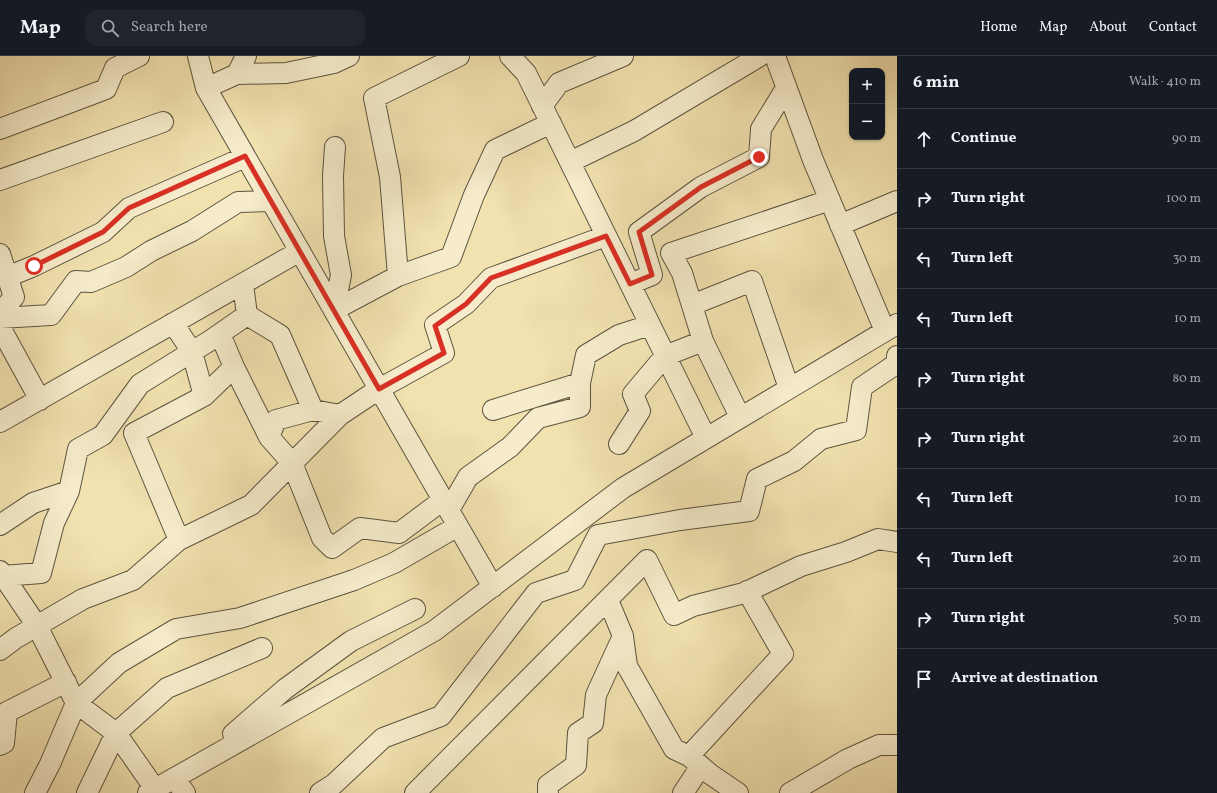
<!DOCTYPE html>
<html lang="en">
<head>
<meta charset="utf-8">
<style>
  body { margin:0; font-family:Vollkorn,serif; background:#20242c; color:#f1f3f6 }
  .controls { position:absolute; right:12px; top:12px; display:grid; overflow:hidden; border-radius:8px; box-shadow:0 1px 3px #0004 }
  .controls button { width:36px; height:36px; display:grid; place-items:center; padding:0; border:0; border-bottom:1px solid #363941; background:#171b24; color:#f1f3f6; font:20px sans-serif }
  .stop { position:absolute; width:12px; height:12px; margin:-9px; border:3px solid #d93025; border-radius:50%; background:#fff }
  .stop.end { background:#d93025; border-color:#fff; box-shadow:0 1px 4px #0008 }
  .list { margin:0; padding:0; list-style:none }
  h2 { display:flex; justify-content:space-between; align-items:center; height:52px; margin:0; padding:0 16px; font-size:17px }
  h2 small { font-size:13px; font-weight:400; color:#9ea1a6 }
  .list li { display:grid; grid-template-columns:26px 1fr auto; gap:12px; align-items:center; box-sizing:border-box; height:60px; padding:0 16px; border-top:1px solid #363941 }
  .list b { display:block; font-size:15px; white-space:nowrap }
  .list em { font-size:13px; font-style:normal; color:#9ea1a6 }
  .icon { flex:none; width:22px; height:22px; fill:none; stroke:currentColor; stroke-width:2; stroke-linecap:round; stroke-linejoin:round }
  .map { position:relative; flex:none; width:897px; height:737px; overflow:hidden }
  header { display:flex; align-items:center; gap:24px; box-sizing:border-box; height:56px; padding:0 20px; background:#171b24; border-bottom:1px solid #363941 }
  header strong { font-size:19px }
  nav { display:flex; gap:22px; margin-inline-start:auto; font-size:14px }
  .search { width:280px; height:36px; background:#20242c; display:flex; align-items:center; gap:10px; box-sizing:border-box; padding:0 14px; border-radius:12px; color:#9ea1a6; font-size:15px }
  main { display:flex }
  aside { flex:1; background:#171b24 }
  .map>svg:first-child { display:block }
</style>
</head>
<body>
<header>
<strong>Map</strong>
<div class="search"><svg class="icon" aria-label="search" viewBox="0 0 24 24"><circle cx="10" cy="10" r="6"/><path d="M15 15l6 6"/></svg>Search here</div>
<nav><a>Home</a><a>Map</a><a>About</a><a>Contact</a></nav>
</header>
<main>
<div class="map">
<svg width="897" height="737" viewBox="0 0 897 737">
  <rect width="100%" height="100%" fill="#f1e2af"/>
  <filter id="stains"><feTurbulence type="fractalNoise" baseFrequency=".005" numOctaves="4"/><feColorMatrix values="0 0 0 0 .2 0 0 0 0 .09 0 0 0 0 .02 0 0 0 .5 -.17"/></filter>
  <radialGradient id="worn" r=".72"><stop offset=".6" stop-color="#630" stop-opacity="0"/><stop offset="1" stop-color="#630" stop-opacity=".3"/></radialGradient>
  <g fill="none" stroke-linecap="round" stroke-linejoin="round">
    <defs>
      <path id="minor" d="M198 0 206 32
        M349 0 334 7 286 17 237 18 206 32 493 531
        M510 0 526 17 706 382
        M775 0 813 104 885 275
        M237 18 246 0
        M542 50 559 27 623 0
        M0 73 106 33 115 12 139 0
        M570 106 634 75 760 0
        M0 124 163 66
        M840 169 897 145
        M0 198 14 241 0 257
        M398 220 451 201 474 139 495 94 551 67
        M7 221 34 210 103 176 129 152 245 101
        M630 228 652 219 639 176 701 131 759 101 761 73 786 32
        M692 249 752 225 789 332
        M334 254 398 220 390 121 374 42 459 0
        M334 254 341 219 334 180 333 120 335 91
        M247 259 280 279 313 354
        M0 262 51 259 76 225 91 226 126 211 151 195 192 175 238 146 271 145
        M173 267 192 296 204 340
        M0 271 40 344
        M703 285 682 217 671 197 830 144
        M234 311 269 381
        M493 354 580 327
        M340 359 313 354 276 364 269 381 292 407 322 482 332 492 360 472 399 477 443 444
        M0 366 300 195
        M619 388 640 355 633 338 665 300 703 285 740 361
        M449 454 468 421 510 391 538 362 580 351V327L586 299 619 279 650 269
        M0 469 33 447 69 435
        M179 484 134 377 204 340 234 311 220 278
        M0 515 37 570 76 647 116 677 155 733
        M0 522 3 520 41 517 54 467 69 435 78 393 103 379 140 328 211 284 247 259 243 228
        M608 544 623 580 627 610 674 693 689 700 710 718 738 737
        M0 594 16 582 83 543 133 524 179 484 251 449 340 359 379 333 444 297 435 269 466 248 491 222 606 180
        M233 678 285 633 351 585 415 553
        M0 689 4 687 7 656 66 626
        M689 700 783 598 747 535
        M174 722 185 737
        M35 737 50 708 76 647 119 607 176 573 240 562 354 524 394 507 458 470
        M87 737 116 677 167 632 262 592
        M148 737 434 575 623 432 897 268
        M320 737 334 728 383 682 441 660 536 537 575 524 598 479 680 464 749 455 757 423 794 405 821 383 856 374 862 331 896 308 897 300
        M415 737 647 504 674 559 693 550 744 537 801 510 846 496 878 483 897 486
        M548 737V729L576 709 578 677 593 667 596 639 623 580
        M683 737 701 710
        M790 737 848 703 879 689H897"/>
    </defs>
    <use href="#minor" stroke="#5d5440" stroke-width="22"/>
    <use href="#minor" stroke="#f6eccb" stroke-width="20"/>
  </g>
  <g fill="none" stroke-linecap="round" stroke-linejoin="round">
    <path stroke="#d93025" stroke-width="5" d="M34 210 103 176 129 152 245 100 379 333 444 297 435 270 466 248 491 222 606 180 630 228 652 219 639 176 701 131 759 101"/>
  </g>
  <rect width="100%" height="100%" filter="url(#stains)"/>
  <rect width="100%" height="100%" fill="url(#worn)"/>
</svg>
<div class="controls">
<button>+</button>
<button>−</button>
</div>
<div class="stop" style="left:34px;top:210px"></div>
<div class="stop end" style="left:759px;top:101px"></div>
</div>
<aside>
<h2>6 min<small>Walk · 410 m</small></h2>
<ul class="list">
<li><svg class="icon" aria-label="ahead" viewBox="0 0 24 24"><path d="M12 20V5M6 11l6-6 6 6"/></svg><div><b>Continue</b></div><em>90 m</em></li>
<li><svg class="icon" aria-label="right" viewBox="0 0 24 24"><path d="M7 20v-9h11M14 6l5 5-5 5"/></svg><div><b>Turn right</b></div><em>100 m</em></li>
<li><svg class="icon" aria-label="left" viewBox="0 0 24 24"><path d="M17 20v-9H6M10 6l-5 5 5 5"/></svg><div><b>Turn left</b></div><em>30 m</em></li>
<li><svg class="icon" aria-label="left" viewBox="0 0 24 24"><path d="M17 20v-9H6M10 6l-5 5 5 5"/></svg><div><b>Turn left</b></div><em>10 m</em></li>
<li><svg class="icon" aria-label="right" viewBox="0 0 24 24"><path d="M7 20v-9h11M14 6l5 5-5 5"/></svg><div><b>Turn right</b></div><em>80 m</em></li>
<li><svg class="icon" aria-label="right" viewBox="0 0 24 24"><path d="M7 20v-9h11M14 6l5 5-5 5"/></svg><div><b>Turn right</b></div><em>20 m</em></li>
<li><svg class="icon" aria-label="left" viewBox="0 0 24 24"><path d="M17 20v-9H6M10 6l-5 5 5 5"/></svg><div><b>Turn left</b></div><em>10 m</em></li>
<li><svg class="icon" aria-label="left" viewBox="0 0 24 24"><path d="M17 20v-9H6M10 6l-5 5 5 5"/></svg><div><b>Turn left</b></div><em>20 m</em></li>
<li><svg class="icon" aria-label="right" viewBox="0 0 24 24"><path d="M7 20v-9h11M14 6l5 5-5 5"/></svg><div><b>Turn right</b></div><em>50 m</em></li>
<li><svg class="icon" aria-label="arrive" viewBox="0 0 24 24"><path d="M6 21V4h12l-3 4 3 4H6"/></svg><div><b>Arrive at destination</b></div></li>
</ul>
</aside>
</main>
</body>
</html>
